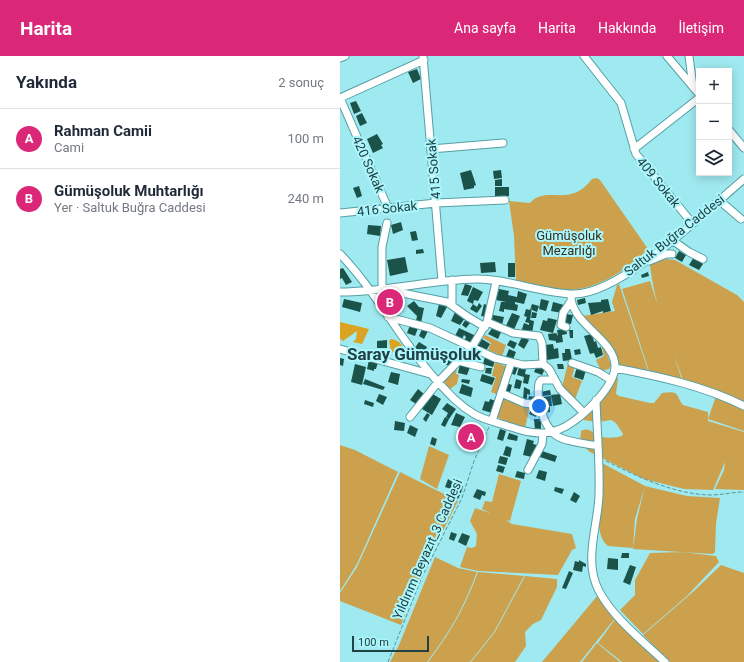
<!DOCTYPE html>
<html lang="tr">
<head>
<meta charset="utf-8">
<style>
  body { margin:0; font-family:Roboto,sans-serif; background:#f2f2f3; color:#1f2937 }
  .controls { position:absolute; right:12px; top:12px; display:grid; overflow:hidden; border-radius:0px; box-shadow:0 2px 10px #0003 }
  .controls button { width:36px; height:36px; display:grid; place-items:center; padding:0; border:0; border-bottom:1px solid #e0e1e3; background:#fff; color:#1f2937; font:20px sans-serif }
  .scale { position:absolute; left:12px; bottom:10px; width:77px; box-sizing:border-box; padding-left:4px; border:2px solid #224144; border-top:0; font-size:11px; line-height:14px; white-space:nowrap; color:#224144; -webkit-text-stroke:3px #acf7fd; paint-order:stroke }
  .you { position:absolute; left:199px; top:350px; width:14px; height:14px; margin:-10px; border:3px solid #fff; border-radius:50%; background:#1a73e8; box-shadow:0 0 0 6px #1a73e833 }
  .badge { display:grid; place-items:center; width:26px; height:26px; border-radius:50%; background:#db2777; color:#fff; font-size:13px; font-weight:700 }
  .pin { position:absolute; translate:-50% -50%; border:2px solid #fff; box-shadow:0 1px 4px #0006 }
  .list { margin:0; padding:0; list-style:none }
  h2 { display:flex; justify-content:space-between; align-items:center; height:52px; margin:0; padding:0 16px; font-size:17px }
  h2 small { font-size:13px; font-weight:400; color:#747a83 }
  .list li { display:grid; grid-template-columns:26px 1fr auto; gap:12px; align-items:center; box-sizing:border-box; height:60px; padding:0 16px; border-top:1px solid #e0e1e3 }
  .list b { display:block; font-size:15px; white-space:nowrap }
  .list p { margin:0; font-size:13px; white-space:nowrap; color:#747a83 }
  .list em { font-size:13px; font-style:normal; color:#747a83 }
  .icon { flex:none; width:22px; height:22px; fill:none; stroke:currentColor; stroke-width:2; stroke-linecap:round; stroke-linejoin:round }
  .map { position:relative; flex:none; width:404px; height:606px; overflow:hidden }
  header { display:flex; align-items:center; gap:24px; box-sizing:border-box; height:56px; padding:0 20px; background:#db2777; color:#fff }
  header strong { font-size:19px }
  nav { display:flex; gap:22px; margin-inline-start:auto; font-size:14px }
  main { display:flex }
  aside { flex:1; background:#fff }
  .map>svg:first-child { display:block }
</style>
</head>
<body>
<header>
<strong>Harita</strong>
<nav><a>Ana sayfa</a><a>Harita</a><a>Hakkında</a><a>İletişim</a></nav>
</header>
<main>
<aside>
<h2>Yakında<small>2 sonuç</small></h2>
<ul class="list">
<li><span class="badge">A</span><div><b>Rahman Camii</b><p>Cami</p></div><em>100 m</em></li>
<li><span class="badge">B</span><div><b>Gümüşoluk Muhtarlığı</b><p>Yer · Saltuk Buğra Caddesi</p></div><em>240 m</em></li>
</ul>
</aside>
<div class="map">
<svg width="404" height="606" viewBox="0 0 404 606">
  <rect width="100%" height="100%" fill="#9feaf0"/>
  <path fill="#cba14e" d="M257 122 260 124 308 193C288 213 257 234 228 234 211 234 193 228 176 226L174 180 169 145 190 147C206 128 230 153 252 123Z
    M326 203 335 204 397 239 404 246V347L343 324C330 287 314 248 310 209Z
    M310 225 342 324 309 315 282 233Z
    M279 228 308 314 278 309 242 260 275 255 272 246 277 229Z
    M145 279 166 289 162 300 148 294 151 287 143 282Z
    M264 291 271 309 269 313 261 315 256 304 264 300 262 292Z
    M155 306 167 311 158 339 151 336 156 321 152 320Z
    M228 307 235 310 232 321 242 325 235 343 222 331Z
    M117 311 116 318 119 319 117 328 110 333 103 325Z
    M275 320 278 322 276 338 279 340 310 347H314L322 337C341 334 335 339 343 349L368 356V365L404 376V434L375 433 384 414 385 406 373 434 344 433 304 423 250 396 240 387 241 375C250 370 254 379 262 381 268 382 276 382 282 380L283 378 276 367 271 364 258 366 243 364Z
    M162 340 190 350 185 372 155 361Z
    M376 340 404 353V375L368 363Z
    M0 389 15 394 58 416 17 508 0 535Z
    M89 390 109 399 97 433 80 423Z
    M262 407 305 430 295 463 293 492 268 490C251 478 261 427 262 407Z
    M60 416 118 445 83 515 61 569 0 545V537L17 511Z
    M159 418 181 425 170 465 166 464 172 468 232 478 236 492 232 494 218 519 138 515 120 511 127 491 132 492 136 490 137 478 130 465 135 452 150 457 142 453 145 445 152 446Z
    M305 430 347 440 380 442 376 468 375 496 373 498 293 493 297 463Z
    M342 496 376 500 379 506 347 540 303 578 280 554 295 539V524L310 497Z
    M95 501 118 512 137 516C123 553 111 574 87 606H50L59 589Z
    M381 509 404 517V606H330L303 579 354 535Z
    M138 516 184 520 154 576 130 606H88C111 576 125 551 138 516Z
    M185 520 217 523V531L201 564 193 568 185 576 186 590 175 606H131L155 576Z
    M258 539 276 561 240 606H202Z
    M276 562 322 606H282L258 587Z
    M257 587 280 606H242Z"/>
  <path fill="#daa322" d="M0 266 29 273 22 288 13 286 16 283 17 275 3 285 0 283Z
    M51 283C61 284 65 292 65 301L61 302 51 295 49 285Z"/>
  <path fill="#1b534b" d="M77 13 81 23 73 27 68 16Z
    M16 45 21 55 14 58 10 47Z
    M22 57 27 67 20 70 16 60Z
    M37 78 43 88 41 89 43 92 33 97 27 83Z
    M131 114 136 129 134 130V132L124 134 120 117Z
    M161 114 162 122 154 123 153 115Z
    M162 123V130H155V124Z
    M19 130 22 140 17 142 13 132Z
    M155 131H169V140L155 141Z
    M61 166 63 174 53 178 51 169Z
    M28 169 41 170 40 180 27 178Z
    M76 175 78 184 72 185 70 176Z
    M83 193 84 197 76 198V194Z
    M339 195 346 199 342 206 335 202Z
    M65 201 68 216 50 220 47 204Z
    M354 201 363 208 359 214 349 209Z
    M155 206 156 216 141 217 140 207Z
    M168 207H175V221H168Z
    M3 212 12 226 6 229 2 222 0 223V213Z
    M308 216 309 220 302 222 301 219Z
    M125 228 132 230 128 240 121 239Z
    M133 231 143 236 138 245 134 244 133 248 127 245Z
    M159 233 169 235 168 239 177 241 178 235 187 238 184 248 175 246V248L178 249 177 255 164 253V256L159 255 161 246H166L156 244Z
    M245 242 246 247 238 249 237 244Z
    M4 243 22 247 20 256 2 251Z
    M47 243 53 244V249L47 248Z
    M201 243 209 245 206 255 199 253Z
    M268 243 271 255 263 257V255L251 259 248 247 261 246V244Z
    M74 245 79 251 84 252 81 267 76 265 77 260 67 250Z
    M213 246 224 249 222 257 211 255Z
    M139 247 142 250 137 257 130 253 133 248 137 251Z
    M99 248 107 251 101 262 96 260Z
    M144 248 150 250 147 261 141 260Z
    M192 248 199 250 197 256 192 254V251L190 264 194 265 192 278 181 276 184 267 189 269V267L185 266 187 261 184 260 186 253 190 254Z
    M115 256 125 262 120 269 111 265Z
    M192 256 197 257 196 262H191Z
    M172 257 180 260 173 276 165 272Z
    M225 258 233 259 231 268 223 267Z
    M153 259 164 261 162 269 151 266Z
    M208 262 217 264 213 277 200 274 203 264 207 265Z
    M126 263 130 267 126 272 122 269Z
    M70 269 78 272 75 280 67 277Z
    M153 271 162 274 158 283 148 278Z
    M119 272 136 280 132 288 124 285 126 281 124 279 122 283 115 280Z
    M82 273 88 275 84 283 79 280Z
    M226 273 227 278 222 279 223 286 216 287V285L209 284 208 278 216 277 218 280 217 274Z
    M229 274H233V282H230Z
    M252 278 254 286 256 285 258 292 261 291 263 299 256 302 254 297 250 298 244 280Z
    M182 281 189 284 184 293 178 289Z
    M142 283 150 288 146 295 137 291Z
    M47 284V292H37V285Z
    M170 284 177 287 174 293 167 289Z
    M79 286 87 291 83 299 74 293Z
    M213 288 214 293 218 292 219 302 207 304 205 289Z
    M169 293 176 296 172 306 165 303Z
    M225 293H230L232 304 223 305 222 297H225Z
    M240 293 241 298 235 299 234 294Z
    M133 296 141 300 138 307 130 303Z
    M107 299 115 303 111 311 103 307Z
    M145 301 155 304 153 311 143 308Z
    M0 302 4 303 3 310 0 309Z
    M29 304 38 306 36 313H34V315L27 313Z
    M15 308 26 311 22 329 11 326Z
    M120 308 130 311 127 319 118 317Z
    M217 308H223L224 313H218Z
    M172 309 178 311 175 319 170 317Z
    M197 309 205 313 202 319 194 316Z
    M179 311 186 313 185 318 190 319 188 328 183 327 184 321 177 319Z
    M237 311 246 314 243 324 234 321Z
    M146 312H152L151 318 145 317Z
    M51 316 60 318 58 329 48 326Z
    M142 318 155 322 152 329 140 325Z
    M25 323 45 331 43 334 23 328Z
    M122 323 130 324 129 328 121 326Z
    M176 323 182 325 180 333 174 332Z
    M167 327 172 329 170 336 164 334Z
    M122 328 133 332 131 341 119 337Z
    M184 331 190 334V339L187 338V343H183Z
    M78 333 84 338 76 348 70 344Z
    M210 334 211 339 202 340 201 336Z
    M91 337 101 343 92 359 82 353Z
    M39 338 47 341 43 349 36 345Z
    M220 338 222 348 213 350 211 339Z
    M189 340 196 341 195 345 188 344Z
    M211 340 212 350 204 351 202 341Z
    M150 343 156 345 152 357 142 354 145 345 149 346Z
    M25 344 34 347 33 351 24 348Z
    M107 347 116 353 109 363 106 361 108 357 102 353Z
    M210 351V356L204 357 203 352Z
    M192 352 198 354 196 361 189 358Z
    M87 357 90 359 86 366 83 363Z
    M116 357 125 361 120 371 111 369Z
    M105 361 109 363 105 371 101 369Z
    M194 363H201V374H195Z
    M55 365 65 367 64 375 54 374Z
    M70 369 78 373 75 381 67 377Z
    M160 373 166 375 163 385 157 383Z
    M169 377 178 380 177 385 167 383Z
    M92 381 97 383 95 390 90 388Z
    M187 383 194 385 193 388 197 389 192 401 183 399Z
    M166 390 172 392 170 401 163 399Z
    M202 395 217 400 215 406 200 401Z
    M160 400 168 402 166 409 158 407Z
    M158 409 165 411 163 417 156 415Z
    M199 414 207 416 205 425 196 422Z
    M177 415 185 417 184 423 175 421Z
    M108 423 116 428 114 434 105 431Z
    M118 429 123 430 121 437 116 436Z
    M215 431 224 433 222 438 214 435Z
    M137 433 146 436 145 440 142 439 140 444 133 441Z
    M112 436 120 439 118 443 111 440Z
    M234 436 240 440 236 447 230 444Z
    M111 476 117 478 114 485 109 483Z
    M122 477 130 480 126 490 118 486Z
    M282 497H289V502H281Z
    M268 502 278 503V514L267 513Z
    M239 504 246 508V511L243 510 242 516 233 514 235 505 239 506Z
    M290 509 296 511 290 529 283 526Z
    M229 515 233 517 226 533 222 532Z"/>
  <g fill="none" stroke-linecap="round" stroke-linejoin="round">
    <defs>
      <path id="minor" d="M83 0 102 225
        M244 0 281 47 296 98 352 167
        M327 0 359 38
        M349 0 353 31
        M0 2 5 0
        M0 42 48 152
        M0 42 84 4
        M389 74 404 92
        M91 93 163 87
        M294 93 359 42
        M379 144 401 163
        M0 157 96 147 165 144
        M47 167 42 191V233L107 246 128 261 145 271
        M332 184 349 196 363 203
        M0 198C37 236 61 286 98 326 109 338 119 349 134 358 144 364 159 367 171 371 194 379 213 381 234 365 248 355 274 330 275 311 276 283 229 268 231 238
        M309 205 326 198H332
        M0 236C45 236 90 224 135 223 166 222 202 238 234 238 282 238 367 154 404 123
        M112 249V224
        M48 261 90 272 155 302 183 309 203 308 209 313 220 333 244 357
        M147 266 173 277 199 280 202 287 203 308
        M226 271 221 269 223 257 231 245
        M0 293 90 318
        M119 305 141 311
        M232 307 258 316 271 324
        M275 312C318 320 364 330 404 350
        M215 324H201L199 327C196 343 203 375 221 382 230 386 247 388 258 390
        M161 337 184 347 199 349
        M256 344C257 375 260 408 259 439 258 470 243 505 259 535 274 563 303 585 325 606
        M70 361 98 326 132 291 147 266 156 226
        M152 365 171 307
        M188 414 202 388 203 378"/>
    </defs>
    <use href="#minor" stroke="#559fa4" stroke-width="9"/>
    <path stroke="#5d9195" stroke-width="1" stroke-dasharray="4 2" stroke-linecap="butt" d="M266 405C298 421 334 438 370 439 382 439 393 436 404 436
      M48 606 82 521 122 442 134 405 149 371"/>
    <use href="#minor" stroke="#fff" stroke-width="7"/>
  </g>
  <g text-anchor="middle" stroke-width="4" stroke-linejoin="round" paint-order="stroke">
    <g font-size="13" fill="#224144" stroke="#acf7fd">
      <text transform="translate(29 108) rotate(66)" y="5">420 Sokak</text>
      <text transform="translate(93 113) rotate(-95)" y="5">415 Sokak</text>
      <text transform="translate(319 126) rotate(51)" y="5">409 Sokak</text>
      <text transform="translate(47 152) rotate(-6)" y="5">416 Sokak</text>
      <text transform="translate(334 179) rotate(-38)" y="5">Saltuk Buğra Caddesi</text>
      <text transform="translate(87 493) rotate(-66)" y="5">Yıldırım Beyazıt_3 Caddesi</text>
    </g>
    <g font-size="13" fill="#392f1b" stroke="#acf7fd">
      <text x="229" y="184">Gümüşoluk<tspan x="229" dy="15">Mezarlığı</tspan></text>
    </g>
    <g font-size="17" font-weight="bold" fill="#224144" stroke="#acf7fd">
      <text x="74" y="304">Saray Gümüşoluk</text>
    </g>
  </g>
</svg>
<div class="controls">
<button>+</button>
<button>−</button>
<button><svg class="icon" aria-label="layers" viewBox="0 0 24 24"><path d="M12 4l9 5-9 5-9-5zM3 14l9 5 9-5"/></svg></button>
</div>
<div class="scale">100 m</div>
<div class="you"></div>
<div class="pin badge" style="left:131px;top:381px">A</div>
<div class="pin badge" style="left:50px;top:246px">B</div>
</div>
</main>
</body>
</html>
